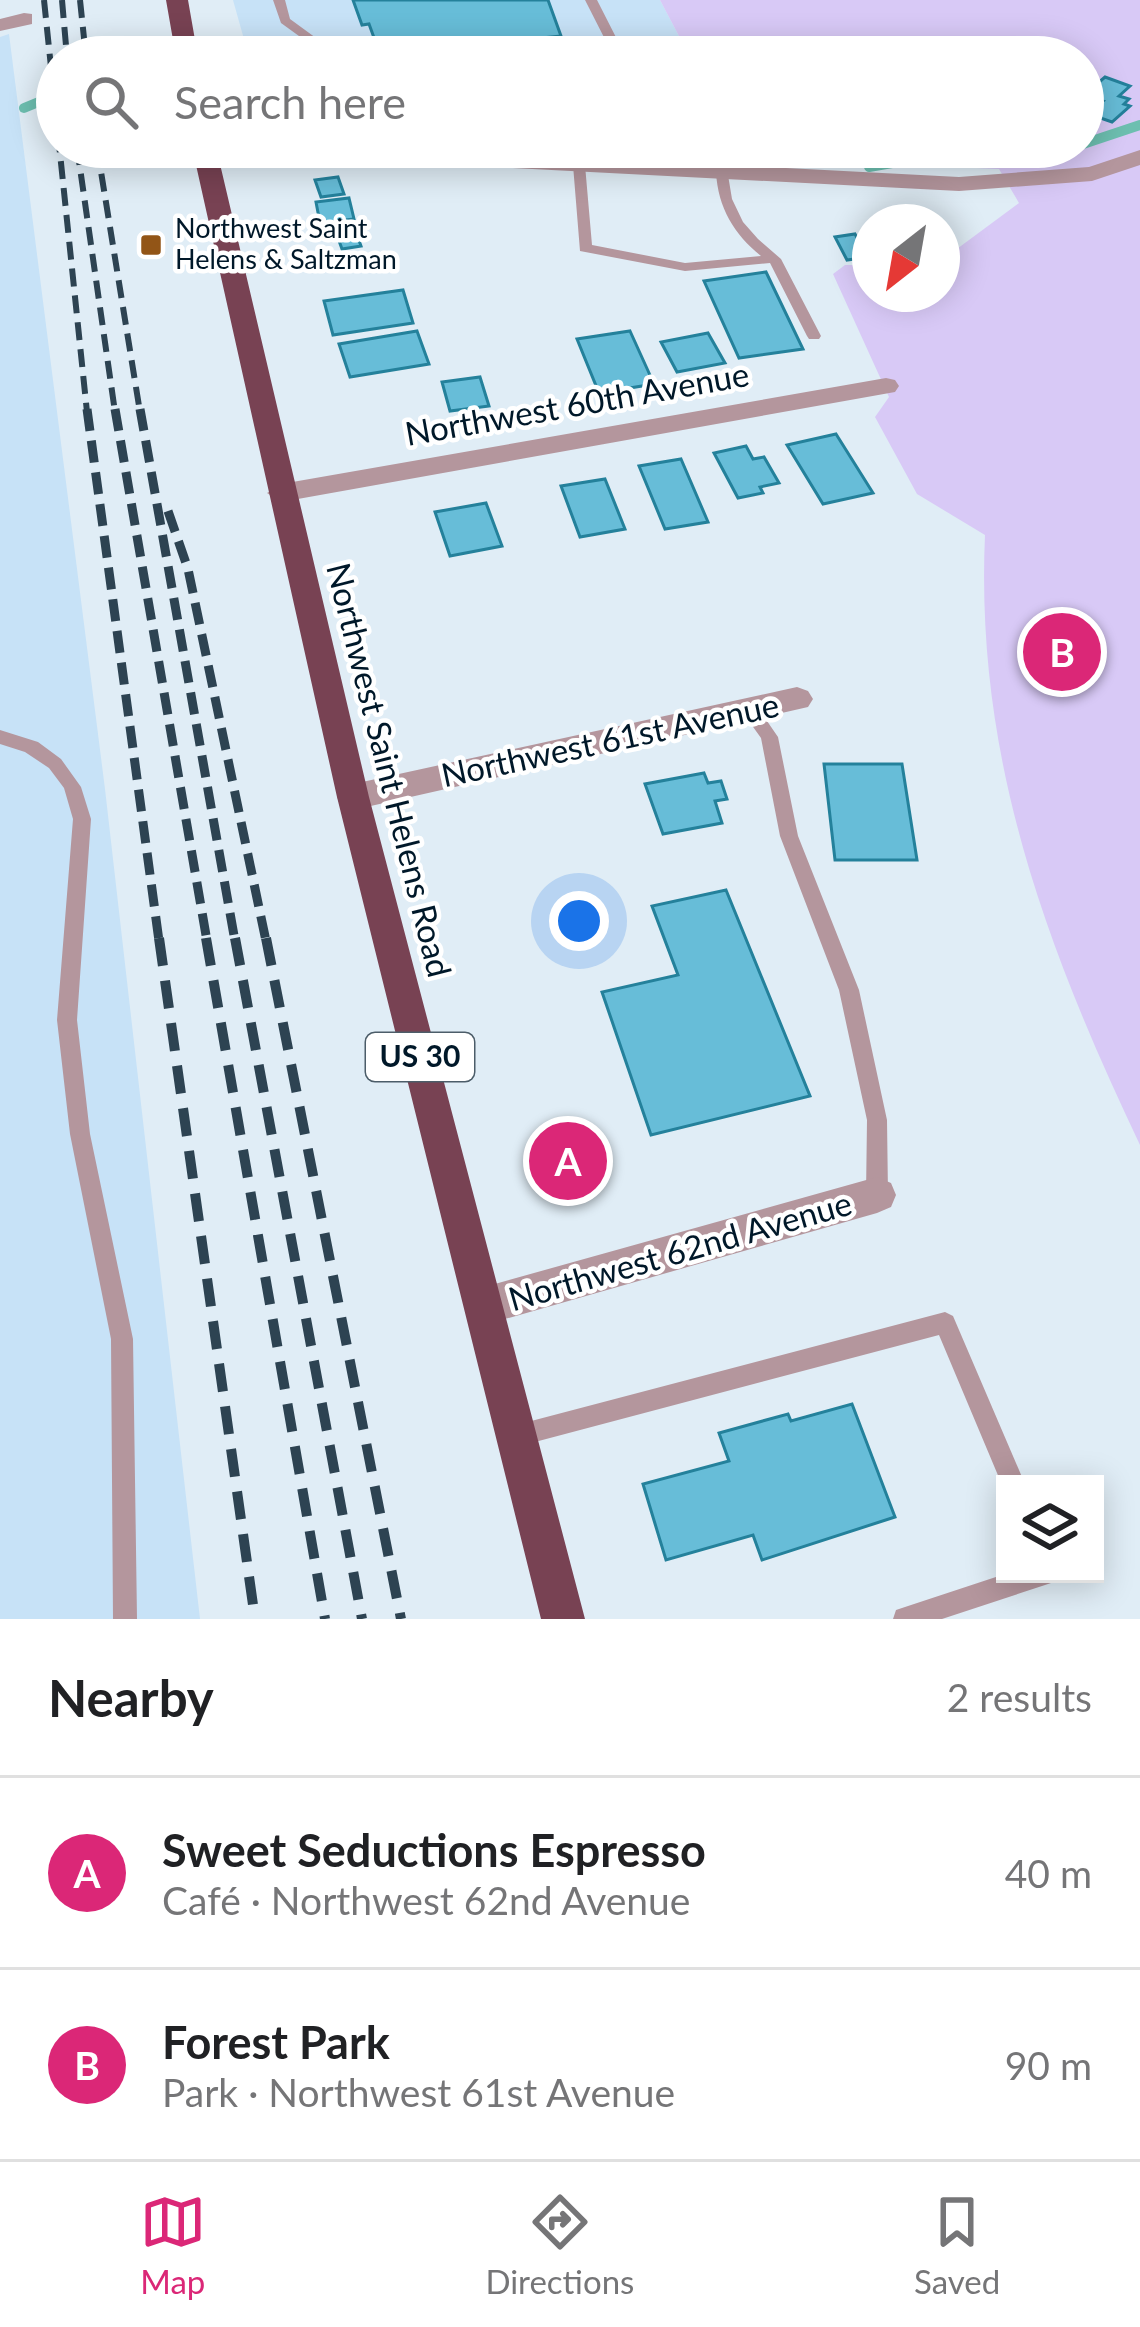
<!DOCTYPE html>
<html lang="en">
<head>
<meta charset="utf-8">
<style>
  body { margin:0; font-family:Lato,sans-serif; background:#f2f2f2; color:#202124 }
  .controls { position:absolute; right:36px; bottom:36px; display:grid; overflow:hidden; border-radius:0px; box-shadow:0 6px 30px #0003 }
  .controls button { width:108px; height:108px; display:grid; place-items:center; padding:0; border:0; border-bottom:3px solid #e0e0e0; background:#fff; color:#202124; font:60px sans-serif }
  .compass { position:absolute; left:852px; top:204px; width:108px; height:108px; border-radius:50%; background:#fff; box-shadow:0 6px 30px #0003; rotate:211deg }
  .you { position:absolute; left:579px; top:921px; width:42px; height:42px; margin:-30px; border:9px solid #fff; border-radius:50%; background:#1a73e8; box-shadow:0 0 0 18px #1a73e833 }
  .badge { display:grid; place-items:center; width:78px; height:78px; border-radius:50%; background:#db2777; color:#fff; font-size:39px; font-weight:700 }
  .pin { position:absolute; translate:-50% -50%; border:6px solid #fff; box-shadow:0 3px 12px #0006 }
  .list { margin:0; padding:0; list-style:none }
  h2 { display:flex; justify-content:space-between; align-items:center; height:156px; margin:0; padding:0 48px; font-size:51px }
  h2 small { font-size:39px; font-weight:400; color:#757577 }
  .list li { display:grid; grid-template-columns:78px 1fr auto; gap:36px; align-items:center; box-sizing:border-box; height:192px; padding:0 48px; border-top:3px solid #e0e0e0 }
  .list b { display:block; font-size:45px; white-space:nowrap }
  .list p { margin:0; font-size:39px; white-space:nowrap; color:#757577 }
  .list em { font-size:39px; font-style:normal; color:#757577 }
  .icon { flex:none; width:66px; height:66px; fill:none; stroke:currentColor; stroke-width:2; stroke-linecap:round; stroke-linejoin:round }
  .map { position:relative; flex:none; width:1140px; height:1619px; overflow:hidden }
  .search { position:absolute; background:#fff; box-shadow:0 6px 30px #0003; left:36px; right:36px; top:36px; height:132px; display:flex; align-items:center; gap:30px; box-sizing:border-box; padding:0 42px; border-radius:66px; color:#757577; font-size:45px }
  .sheet { height:540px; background:#fff }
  nav { display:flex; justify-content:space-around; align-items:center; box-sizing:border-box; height:168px; border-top:3px solid #e0e0e0; background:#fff; font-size:33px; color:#757577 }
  nav a { display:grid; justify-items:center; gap:6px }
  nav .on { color:#db2777 }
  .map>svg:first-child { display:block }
</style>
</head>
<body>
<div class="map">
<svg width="1140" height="1619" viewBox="0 0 1140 1619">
  <rect width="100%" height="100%" fill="#e0edf6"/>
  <path fill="#c7e2f7" d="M233 0H660L690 57H249Z
    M9 34 105 789 200 1619H0V37Z"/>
  <path fill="#d8c9f6" d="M660 0H1140V1145C1046 947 975 758 985 535L917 494 875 417 889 397 833 274 845 265H870V294H942V260L1019 203 999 169 756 158 752 151 738 147H1083V57H690Z"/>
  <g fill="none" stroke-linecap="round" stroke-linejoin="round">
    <path stroke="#6dbfb0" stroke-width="10" d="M24 108 41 101
      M1083 144 1140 125
      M869 167 950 153 1027 162 1074 147"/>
  </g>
  <path fill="#67bdd8" stroke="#24819b" stroke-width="3" d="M353 0H548L561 36 512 41 518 57H381L369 24 362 25Z
    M1105 77 1130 86 1119 96 1129 99 1124 104 1130 106 1112 122 1083 112 1084 102 1097 106 1103 101 1084 95Z
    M338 177 344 194 321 197 315 180Z
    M349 198 354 219 320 223 316 202Z
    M353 224 361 246 342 249 334 227Z
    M855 234 868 257 847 260 835 237Z
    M766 272 803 349 739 358 704 281Z
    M403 290 413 323 333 335 324 301Z
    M417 331 429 364 350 377 339 344Z
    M630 331 654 384 599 393 577 339Z
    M708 333 725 363 677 372 661 342Z
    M480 377 489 406 450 411 442 382Z
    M836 434 873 493 823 504 787 445Z
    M746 446 753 459 764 457 779 483 760 487 763 493 738 498 714 453Z
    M681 459 708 522 665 529 639 466Z
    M605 479 625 529 580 537 561 486Z
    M486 503 502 546 450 556 435 512Z
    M824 764H902L917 860H835Z
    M704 773 708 783 721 781 727 799 715 801 722 823 663 834 645 784Z
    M726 890 810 1096 651 1135 602 992 678 975 652 906Z
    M569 1137 588 1179 567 1185 549 1144Z
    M852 1404 895 1517 762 1560 753 1535 666 1560 643 1484 729 1461 719 1433 788 1414 791 1421Z"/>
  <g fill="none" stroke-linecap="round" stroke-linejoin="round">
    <path fill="#b4969d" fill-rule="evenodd" d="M273 0H285L290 19 342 57H328L281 23Z
      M585 0H597L626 57H614Z
      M660 147H672L685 170 684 173H674Z
      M579 161 585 165 592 245 685 263 761 256C734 234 718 208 716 172L727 169 732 199 743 222 758 239 781 259 821 336 819 339H809L807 336 770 263 685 271 580 251 573 165Z
      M750 704 756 705 778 737 798 836 859 990 887 1120 888 1195 884 1202 877 1205 870 1202 866 1195 867 1120 839 990 780 836 761 738 741 710Z
      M0 730 38 742 61 759 81 787 91 819 77 1020 90 1134 133 1339 137 1619H113L111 1339 70 1134 57 1020 73 819 64 788 49 768 25 752 0 744Z
      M945 1312 953 1316 1025 1484H1005V1492L939 1335 516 1447 508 1444 504 1436 508 1428 516 1425Z
      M1005 1574H1054L1051 1583 1042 1586 942 1619H893L896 1610 905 1607Z"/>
    <path fill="#b4969d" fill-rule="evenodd" d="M24 13 32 14V24L0 31V19Z
      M268 147H380L959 177 1089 167 1140 150V165L1092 181 959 191 303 157 207 168 195 161 207 154Z
      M886 378 895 380 899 386 895 392 281 502 267 493 281 484Z
      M797 687 808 691 813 699 808 707 353 810 341 806 337 797 341 788 353 784Z
      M877 1177 891 1183 896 1195 891 1207 877 1213 484 1325 470 1320 464 1306 470 1292 484 1287Z"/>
    <path fill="#784253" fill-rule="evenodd" d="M166 0H188L198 57H176Z
      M192 147H216L369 797 585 1619H541L337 797Z"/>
    <path stroke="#2d4352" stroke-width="6" stroke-dasharray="18 9" stroke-linecap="butt" d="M44 0 87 412
      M62 0 67 57
      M80 0 86 57
      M77 147 115 412
      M97 147 140 412"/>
    <path stroke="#2d4352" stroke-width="9" stroke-dasharray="22 10" stroke-linecap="butt" d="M87 409 159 941
      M115 409 207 941
      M140 409 235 941
      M168 511 188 569 266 941"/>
    <path stroke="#2d4352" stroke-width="10" stroke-dasharray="28 15" stroke-linecap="butt" d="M159 938 255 1619
      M206 938 325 1619
      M235 938 362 1619
      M266 938 401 1619"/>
  </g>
  <rect fill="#925517" stroke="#fff" stroke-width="4.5" x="139" y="233" width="24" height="24" rx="6"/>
  <g text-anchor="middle" stroke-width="9" stroke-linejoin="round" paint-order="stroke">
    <g font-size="27" fill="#001829" stroke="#fff" text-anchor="start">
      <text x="175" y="238">Northwest Saint<tspan x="175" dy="31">Helens &amp; Saltzman</tspan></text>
    </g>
    <rect fill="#fff" stroke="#4c5d69" stroke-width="3" x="366" y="1033" width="108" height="48" rx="9"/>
    <g font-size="30" font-weight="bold" fill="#001829">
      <text x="420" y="1067">US 30</text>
    </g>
    <g font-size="33" fill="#001829" stroke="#fff">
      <text transform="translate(577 404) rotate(-10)" y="12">Northwest 60th Avenue</text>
      <text transform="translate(610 740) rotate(-12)" y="12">Northwest 61st Avenue</text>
      <text transform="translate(389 770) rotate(76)" y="12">Northwest Saint Helens Road</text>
      <text transform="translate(680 1251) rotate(-16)" y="12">Northwest 62nd Avenue</text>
    </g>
  </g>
</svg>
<div class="controls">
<button><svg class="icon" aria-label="layers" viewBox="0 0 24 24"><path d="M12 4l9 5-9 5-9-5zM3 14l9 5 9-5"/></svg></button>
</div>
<svg class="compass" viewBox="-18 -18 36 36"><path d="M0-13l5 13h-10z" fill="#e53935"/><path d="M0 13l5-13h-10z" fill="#757577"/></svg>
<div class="you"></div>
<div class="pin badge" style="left:568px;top:1161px">A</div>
<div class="pin badge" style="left:1062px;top:652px">B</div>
<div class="search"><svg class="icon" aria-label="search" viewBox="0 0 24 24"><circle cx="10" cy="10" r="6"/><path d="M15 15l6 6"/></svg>Search here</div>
</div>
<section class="sheet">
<h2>Nearby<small>2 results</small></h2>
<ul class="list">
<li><span class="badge">A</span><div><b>Sweet Seductions Espresso</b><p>Café · Northwest 62nd Avenue</p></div><em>40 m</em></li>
<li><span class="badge">B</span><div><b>Forest Park</b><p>Park · Northwest 61st Avenue</p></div><em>90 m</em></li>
</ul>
</section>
<nav>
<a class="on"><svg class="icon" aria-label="map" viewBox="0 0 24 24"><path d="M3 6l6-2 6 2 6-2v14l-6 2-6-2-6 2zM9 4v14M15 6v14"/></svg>Map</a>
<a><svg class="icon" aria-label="directions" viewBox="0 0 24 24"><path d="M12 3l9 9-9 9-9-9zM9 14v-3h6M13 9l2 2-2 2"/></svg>Directions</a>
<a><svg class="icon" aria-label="saved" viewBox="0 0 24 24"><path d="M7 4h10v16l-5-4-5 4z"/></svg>Saved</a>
</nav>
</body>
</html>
